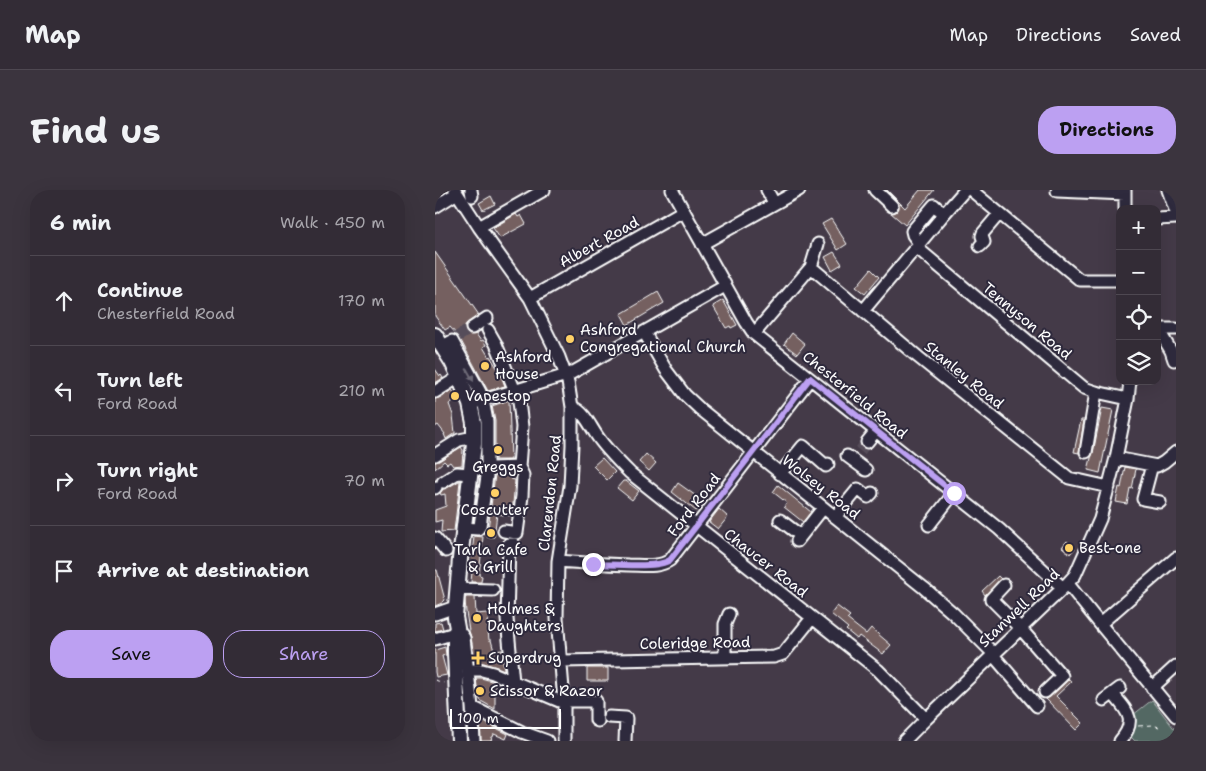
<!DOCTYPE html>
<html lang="en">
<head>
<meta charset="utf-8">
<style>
  body { margin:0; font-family:"Shantell Sans",sans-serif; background:#3b343e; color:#f1f3f6 }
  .controls { position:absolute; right:15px; top:15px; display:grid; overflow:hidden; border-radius:10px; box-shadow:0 5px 20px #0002 }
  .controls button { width:45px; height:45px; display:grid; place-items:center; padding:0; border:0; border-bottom:1px solid #4e4851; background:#332c36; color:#f1f3f6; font:25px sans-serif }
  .scale { position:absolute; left:15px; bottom:12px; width:111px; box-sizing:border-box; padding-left:5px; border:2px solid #fff; border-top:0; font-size:14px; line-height:18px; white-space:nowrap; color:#fff; -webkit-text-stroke:4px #2f2a3d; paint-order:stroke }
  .stop { position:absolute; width:15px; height:15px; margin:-11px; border:4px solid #bca0f2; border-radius:50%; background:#fff }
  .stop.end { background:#bca0f2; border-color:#fff; box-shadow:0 1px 5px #0008 }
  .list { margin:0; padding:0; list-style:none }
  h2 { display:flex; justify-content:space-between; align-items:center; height:65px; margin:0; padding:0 20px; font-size:21px }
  h2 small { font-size:16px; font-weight:400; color:#a9a7ad }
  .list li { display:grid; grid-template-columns:32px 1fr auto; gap:15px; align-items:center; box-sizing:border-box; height:90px; padding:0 20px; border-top:1px solid #4e4851 }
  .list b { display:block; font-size:19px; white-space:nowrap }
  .list p { margin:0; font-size:16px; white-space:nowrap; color:#a9a7ad }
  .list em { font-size:16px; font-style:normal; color:#a9a7ad }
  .actions { display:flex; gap:10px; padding:15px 20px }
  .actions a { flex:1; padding:11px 0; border:1px solid #bca0f2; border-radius:20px; text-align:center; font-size:18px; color:#bca0f2 }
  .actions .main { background:#bca0f2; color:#111 }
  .icon { flex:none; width:28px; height:28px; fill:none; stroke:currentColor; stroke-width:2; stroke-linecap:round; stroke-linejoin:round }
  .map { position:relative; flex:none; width:741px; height:551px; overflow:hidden; border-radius:20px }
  header { display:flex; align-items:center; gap:30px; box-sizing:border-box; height:70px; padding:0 25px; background:#332c36; border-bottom:1px solid #4e4851 }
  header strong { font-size:24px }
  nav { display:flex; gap:28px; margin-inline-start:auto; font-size:18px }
  .intro { display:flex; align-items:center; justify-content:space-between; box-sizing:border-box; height:120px; padding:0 30px }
  h1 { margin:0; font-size:35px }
  .button { padding:12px 22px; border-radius:20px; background:#bca0f2; color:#111; font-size:18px; font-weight:700 }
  main { display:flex; gap:30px; padding:0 30px }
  aside { flex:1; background:#332c36; border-radius:20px; box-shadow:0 5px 20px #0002 }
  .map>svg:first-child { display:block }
</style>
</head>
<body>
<header>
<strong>Map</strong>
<nav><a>Map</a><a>Directions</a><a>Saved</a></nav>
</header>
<div class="intro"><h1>Find us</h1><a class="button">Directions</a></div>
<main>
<aside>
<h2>6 min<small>Walk · 450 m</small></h2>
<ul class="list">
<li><svg class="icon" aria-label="ahead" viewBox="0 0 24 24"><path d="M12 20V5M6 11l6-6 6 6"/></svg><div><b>Continue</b><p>Chesterfield Road</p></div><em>170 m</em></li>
<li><svg class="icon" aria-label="left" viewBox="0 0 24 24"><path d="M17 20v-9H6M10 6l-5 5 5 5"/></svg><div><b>Turn left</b><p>Ford Road</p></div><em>210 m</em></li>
<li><svg class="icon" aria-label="right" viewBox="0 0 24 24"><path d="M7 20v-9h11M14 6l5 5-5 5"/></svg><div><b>Turn right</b><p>Ford Road</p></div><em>70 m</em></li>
<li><svg class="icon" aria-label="arrive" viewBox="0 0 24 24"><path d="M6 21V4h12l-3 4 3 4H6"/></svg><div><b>Arrive at destination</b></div></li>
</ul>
<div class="actions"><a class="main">Save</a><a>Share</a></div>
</aside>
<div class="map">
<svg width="741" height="551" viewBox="0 0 741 551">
  <rect width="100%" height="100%" fill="#443a48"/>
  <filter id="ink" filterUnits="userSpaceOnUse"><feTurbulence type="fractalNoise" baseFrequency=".02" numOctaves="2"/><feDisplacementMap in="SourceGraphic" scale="10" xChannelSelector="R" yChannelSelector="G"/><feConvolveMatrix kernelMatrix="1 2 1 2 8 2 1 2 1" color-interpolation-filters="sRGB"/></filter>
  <g filter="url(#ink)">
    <path fill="#536863" stroke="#a9b4b1" d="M717 510 741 541 731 551H700L695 546 698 539V525Z"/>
    <path fill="#746161" stroke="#fff" d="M451 0H452L470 18 485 0H499L470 35 456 23 462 21 464 18V14L462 11Z
      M56 6 60 14 48 20 44 13Z
      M81 24 83 27 86 25 91 34 65 48 58 38Z
      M396 29 412 54 403 60 387 34Z
      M0 62 44 125 31 134 30 138 31 142 34 145 41 144 46 151 48 150 51 155 48 157 54 167 55 166 65 183 70 196 53 201 24 147 15 137 10 140 0 126Z
      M399 62 407 74 397 80 390 67Z
      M436 79 444 87 430 104 421 97Z
      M223 102 229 113 192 135 186 124Z
      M288 110 302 135 296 138 295 136 291 138 278 116Z
      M357 143 370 154 362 164 349 154Z
      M0 179 5 186 6 185 8 188 0 193Z
      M17 200 23 208 14 214 18 225 20 243 11 249 9 244H10L3 235 0 237V209L4 208Z
      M74 210 76 270H60V231L57 216Z
      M667 218 678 220 665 283 653 280 656 268 658 263Z
      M646 230H649L644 263 639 262Z
      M26 257 28 260 27 275 18 276 15 272 12 274 9 271 0 279V272L4 271Z
      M211 264 221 273 214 281 204 272Z
      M167 268 180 282 172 290 158 276Z
      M690 277 701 279 697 299 695 298 692 314 681 312 684 297 686 298Z
      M60 285H76V289L80 290 77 326 62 324 59 347H52Z
      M24 291H25L24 300 19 341 6 342 7 330 0 332V320L11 316 10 304 6 305 5 303 8 299 12 298Z
      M188 291H191L204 301 197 310 182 298Z
      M243 293 268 311 261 321 237 302Z
      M343 295 376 322 368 332 349 317 352 313 338 302Z
      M284 319 293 327 283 339 274 332Z
      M39 346 48 347 44 385 47 386 46 392H36L37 382H35Z
      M632 351 640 358 635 364 627 357Z
      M0 380H2L10 410 7 413 0 416Z
      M563 386 566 389 550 405 547 401Z
      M32 407H48H40L41 424 52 423 53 431H52L54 450H56L59 461 67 460 69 480 49 473 40 472 36 447 34 441 31 422 30 410V408Z
      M402 416 415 426 412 429 431 444 436 438 456 455 448 464 424 446 422 449 411 440 413 438 396 424Z
      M6 432 8 439 0 441V433Z
      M10 457 11 465 7 466 12 485 1 487 0 482V460Z
      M152 478H173V491H152Z
      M41 488H46L60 492V519L46 511 43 506Z
      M634 489 636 492 621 506 648 533 641 540 611 509 615 507Z
      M45 530 73 544 71 549 59 544 58 547H57L56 551H46Z"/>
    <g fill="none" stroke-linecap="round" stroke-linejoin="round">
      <path stroke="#574e5a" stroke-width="11" stroke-dasharray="11 5.5" stroke-linecap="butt" d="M22 147 37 138
        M425 261 432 252"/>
      <defs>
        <path id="minor" d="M20 0 44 37 95 108 124 167 133 192 137 217V255L135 296 123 371 122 428 129 511V551
          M36 0 37 6
          M237 0 311 132 319 144 564 339 628 398
          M332 0 339 13
          M440 0 457 16
          M536 0 645 90H685
          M733 0 741 22
          M622 1 690 4
          M0 17 22 3
          M690 19V0
          M722 29 741 28
          M44 37 109 0
          M484 53 478 45 477 41 499 15 509 24
          M267 54 364 0
          M545 56 549 52 547 46 548 43 564 24
          M481 57 649 198 661 202 693 209
          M376 77 383 54
          M95 108 248 21
          M428 121 509 24 530 0
          M37 138 52 128
          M722 139H741
          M723 139 736 161 739 170
          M209 142 231 180 250 205 265 219 489 398 519 424 559 464
          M319 144 376 77 483 167 634 288 674 297
          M8 156 17 151 45 202 48 210 52 231V286L45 336 43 339 28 338
          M0 202 24 187
          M35 214 135 184 290 96
          M137 217C151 222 156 239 165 250 174 262 185 273 195 283L443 480 491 529
          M432 252 441 241
          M651 262 661 202
          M0 265 24 250 39 247
          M412 266 431 280
          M681 268 722 276 729 272 741 262
          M717 275 708 309 725 312
          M46 280H52L57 278 84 277 87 237 84 211 61 154 53 140
          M345 284 368 256 391 276 393 274
          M8 292 22 283 36 284
          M0 298 1 297
          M400 327 423 299 433 307 437 303
          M345 330 366 346
          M494 335 519 303
          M69 341 82 343 87 306 88 285 84 277
          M0 348 11 361
          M362 351 388 318
          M123 371C147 373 170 374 193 375 207 375 224 378 235 370L375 189
          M633 394 665 434 741 526
          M569 395 556 409 586 439 627 486 610 502
          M22 399 58 400
          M0 424 20 417
          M665 434 741 368
          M22 438 29 448 37 517 39 551
          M0 449 20 443
          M558 465 602 516
          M290 468V434L294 424
          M126 471 339 467 348 464 377 428
          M33 480H47L58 483 129 513
          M78 492 72 429 74 354H79
          M717 498 741 476
          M678 504C692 521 703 530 685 551
          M669 510 685 498
          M129 511H161V530L163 531
          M37 517 87 542 112 551
          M174 527 191 528 190 551
          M469 551 491 529 628 398 640 385 665 329 681 268 693 209 695 191"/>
        <path id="major" d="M0 145 17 172 24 187 35 214 39 233V254L25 369 20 427 22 438 20 443V463L24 551"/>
      </defs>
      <use href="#minor" stroke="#fff" stroke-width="15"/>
      <use href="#major" stroke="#fff" stroke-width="18"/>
      <path stroke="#fff" stroke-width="1" stroke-dasharray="5 4" stroke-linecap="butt" d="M0 490 9 493
        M703 536 718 535 724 537"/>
      <use href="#minor" stroke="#2f2a3d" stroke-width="11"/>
      <use href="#major" stroke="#2f2a3d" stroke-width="14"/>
    </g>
    <defs><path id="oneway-solid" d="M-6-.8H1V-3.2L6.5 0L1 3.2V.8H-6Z" transform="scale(1.25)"/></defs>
    <use fill="#6d6a77" href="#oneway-solid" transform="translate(35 185) rotate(61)"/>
  </g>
  <g fill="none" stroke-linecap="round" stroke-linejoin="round" filter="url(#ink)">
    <path stroke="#bca0f2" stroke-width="6" d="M158 374C175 374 222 379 235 370L375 188 519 303"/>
  </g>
  <g fill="#ffd166" stroke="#2f2a3d" stroke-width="2">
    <circle cx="135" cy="149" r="5"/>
    <circle cx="50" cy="176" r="5"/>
    <circle cx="20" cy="206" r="5"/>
    <circle cx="63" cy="260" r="5"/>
    <circle cx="60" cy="303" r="5"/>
    <circle cx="56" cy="343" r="5"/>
    <circle cx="634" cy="358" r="5"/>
    <circle cx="42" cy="428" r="5"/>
    <path d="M40.5 460.5h5v5h5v5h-5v5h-5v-5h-5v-5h5z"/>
    <circle cx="45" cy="501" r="5"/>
  </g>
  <g text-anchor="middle" stroke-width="4" stroke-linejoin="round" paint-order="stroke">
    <g font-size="15" fill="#fff" stroke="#2f2a3d">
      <text transform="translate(164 52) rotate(-29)" y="5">Albert Road</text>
      <text transform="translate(592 131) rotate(40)" y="5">Tennyson Road</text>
      <text transform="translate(529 185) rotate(39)" y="5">Stanley Road</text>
      <text transform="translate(420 205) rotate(39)" y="5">Chesterfield Road</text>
      <text transform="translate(386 297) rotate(38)" y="5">Wolsey Road</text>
      <text transform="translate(115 303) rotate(-84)" y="5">Clarendon Road</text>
      <text transform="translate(259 315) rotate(-52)" y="5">Ford Road</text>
      <text transform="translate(331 373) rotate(38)" y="5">Chaucer Road</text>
      <text transform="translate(584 418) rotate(-44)" y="5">Stanwell Road</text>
      <text transform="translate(260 453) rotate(-1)" y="5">Coleridge Road</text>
    </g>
    <g font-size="15" fill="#fff" stroke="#2f2a3d" text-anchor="start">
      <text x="145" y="145">Ashford<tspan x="145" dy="17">Congregational Church</tspan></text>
      <text x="60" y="172">Ashford<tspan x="60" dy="17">House</tspan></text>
      <text x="30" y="211">Vapestop</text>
      <text x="63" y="282" text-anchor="middle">Greggs</text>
      <text x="60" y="325" text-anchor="middle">Coscutter</text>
      <text x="644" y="363">Best-one</text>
      <text x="56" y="365" text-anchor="middle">Tarla Cafe<tspan x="56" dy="17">&amp; Grill</tspan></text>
      <text x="52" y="424">Holmes &amp;<tspan x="52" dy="17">Daughters</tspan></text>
      <text x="53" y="473">Superdrug</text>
      <text x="55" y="506">Scissor &amp; Razor</text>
    </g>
  </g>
</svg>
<div class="controls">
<button>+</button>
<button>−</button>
<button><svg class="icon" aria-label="locate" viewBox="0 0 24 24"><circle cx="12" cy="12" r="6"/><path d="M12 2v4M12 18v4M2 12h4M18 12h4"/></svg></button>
<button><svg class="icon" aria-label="layers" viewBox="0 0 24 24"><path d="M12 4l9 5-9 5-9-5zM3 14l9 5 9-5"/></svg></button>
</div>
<div class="scale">100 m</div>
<div class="stop" style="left:519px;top:303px"></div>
<div class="stop end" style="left:158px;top:374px"></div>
</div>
</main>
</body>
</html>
